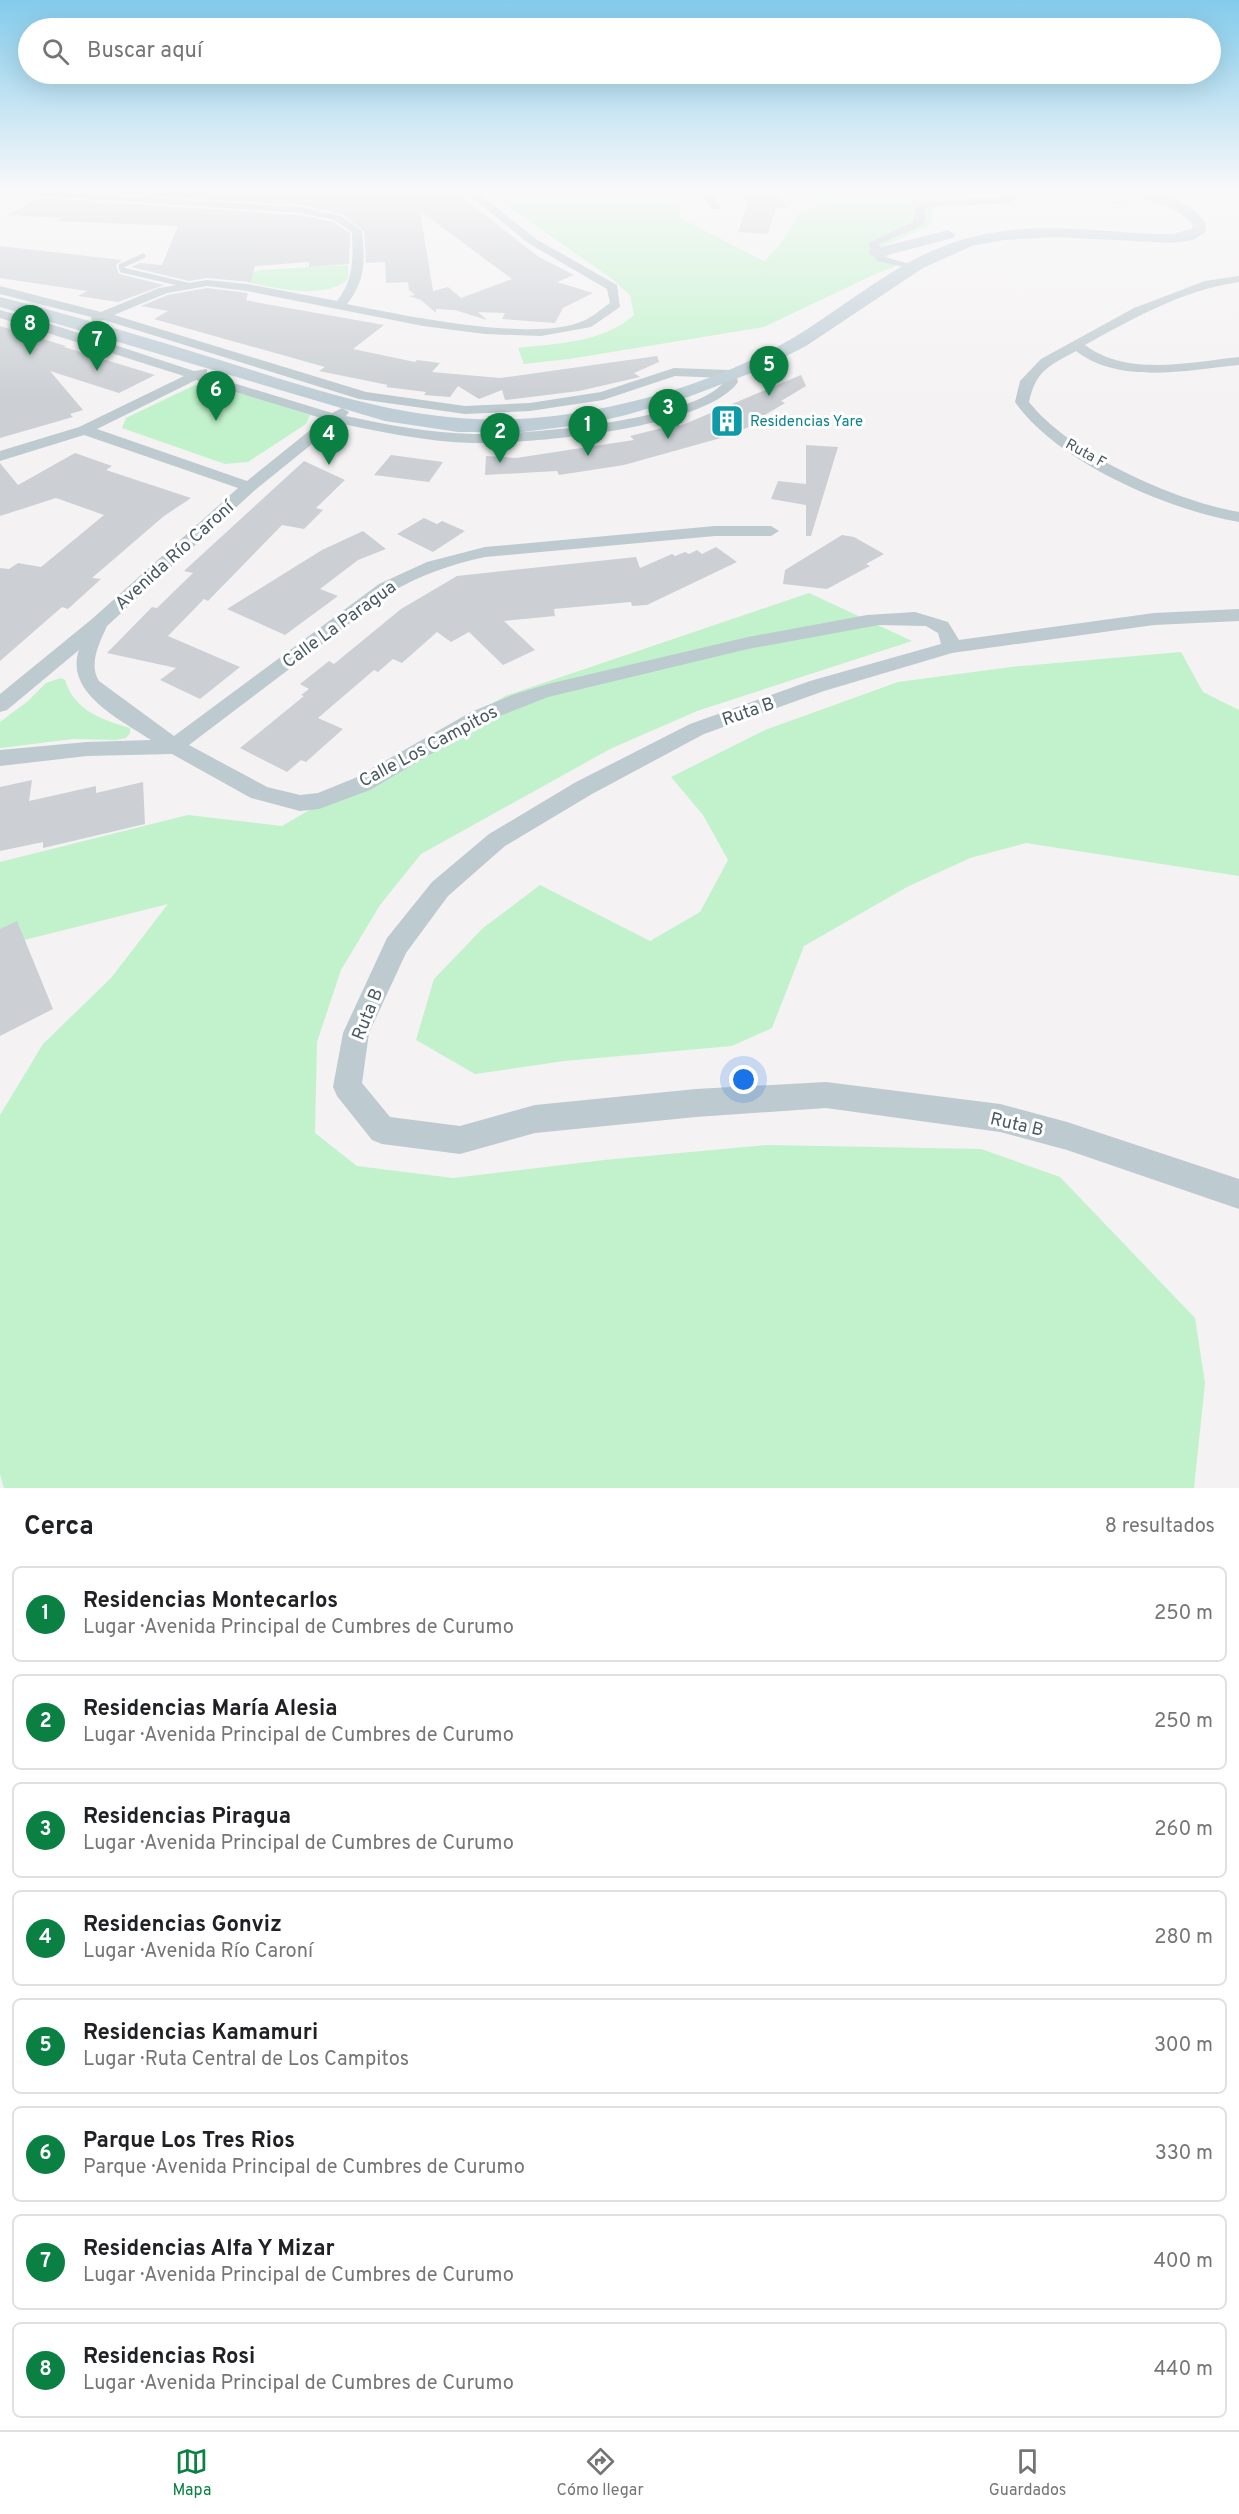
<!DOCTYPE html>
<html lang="es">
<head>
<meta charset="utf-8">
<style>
  body { margin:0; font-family:Overpass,sans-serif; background:#f6f6f6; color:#202124 }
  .you { position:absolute; left:744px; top:1080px; width:21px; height:21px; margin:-15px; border:4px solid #fff; border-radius:50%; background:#1a73e8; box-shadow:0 0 0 9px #1a73e833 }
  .badge { display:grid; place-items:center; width:39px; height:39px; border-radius:50%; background:#0b8043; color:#fff; font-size:20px; font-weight:700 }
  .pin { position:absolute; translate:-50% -50px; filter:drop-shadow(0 2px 3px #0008) }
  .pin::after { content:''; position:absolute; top:32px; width:21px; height:18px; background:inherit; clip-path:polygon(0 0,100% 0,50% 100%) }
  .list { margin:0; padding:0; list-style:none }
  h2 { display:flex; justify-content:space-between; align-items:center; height:78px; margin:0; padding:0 24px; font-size:26px }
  h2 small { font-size:20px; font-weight:400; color:#757577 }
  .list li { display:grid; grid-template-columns:39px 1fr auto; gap:18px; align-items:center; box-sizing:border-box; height:96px; margin:0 12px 12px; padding:0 12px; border:2px solid #e0e0e0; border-radius:9px }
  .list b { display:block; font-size:22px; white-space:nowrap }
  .list p { margin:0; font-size:20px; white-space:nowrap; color:#757577 }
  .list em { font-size:20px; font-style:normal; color:#757577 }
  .icon { flex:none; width:33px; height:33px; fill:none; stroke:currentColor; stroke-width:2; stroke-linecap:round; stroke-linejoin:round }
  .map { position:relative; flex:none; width:1239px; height:1488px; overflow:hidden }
  .search { position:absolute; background:#fff; box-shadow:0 6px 24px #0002; left:18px; right:18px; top:18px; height:66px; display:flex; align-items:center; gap:15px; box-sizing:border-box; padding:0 21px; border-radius:33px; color:#757577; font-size:22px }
  .sheet { height:942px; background:#fff }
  nav { display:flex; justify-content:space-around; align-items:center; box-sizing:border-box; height:84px; border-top:2px solid #e0e0e0; background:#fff; font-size:16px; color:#757577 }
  nav a { display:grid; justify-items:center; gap:3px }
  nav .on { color:#0b8043 }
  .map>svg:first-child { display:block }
</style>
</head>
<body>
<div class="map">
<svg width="1239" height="1488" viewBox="0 0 1239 1488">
  <rect width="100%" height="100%" fill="#f4f2f3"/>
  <path fill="#c1f2cb" d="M483 189H690L679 205 680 218 764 261 780 245 799 213 818 206 815 189H894L937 205 932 211 933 221 929 226 885 245 889 258 896 266 871 276 764 327 569 359 524 364 518 348C559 343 602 343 634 315L630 295 611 278Z
    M1052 189H1082L1137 206 1114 204Z
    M348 265V279C321 303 268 285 236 280L261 270Z
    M210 384 310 415 306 424 248 462 225 464 122 428 126 418 195 385Z
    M809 593 912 641 697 711 610 749 421 854 380 905 341 970 317 1042 315 1133 357 1166 453 1178 604 1160 766 1145 981 1149 1060 1177 1195 1318 1205 1383 1194 1488H4L0 1474V1115L43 1044 111 978 168 904 0 946V862L188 815 282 826 505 696Z
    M1181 652 1203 692 1239 710V876L1026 843 970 858 907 887 804 946 772 1028 732 1046 564 1061 475 1074 416 1040 434 979 483 928 540 885 650 941 700 912 728 860 703 815 671 777 765 730 898 682 1011 667Z
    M61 678 65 680C74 710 102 720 130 728V733L126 738 116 740 73 739 0 748V722L28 701 46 683Z"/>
  <path fill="#ccd0d4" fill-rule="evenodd" d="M446 189 458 194 539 257 574 275 557 282 593 293 563 308 555 323 502 319 505 313 478 312 487 320 455 310 436 309V313L421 300 409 296 415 295 409 290 408 282 386 283 385 262 366 263 364 231 341 214 301 205 50 190ZM420 211 512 279 461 298 448 287 433 291Z
    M737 189H774L788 207 776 208 768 234 738 232 748 203Z
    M37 198 301 215 333 222 350 233 349 264 309 267V262L255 266 251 282 207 278 189 281 131 267 140 263 162 265 178 226 55 221 61 218 9 215Z
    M0 246 122 260 116 265 119 274 164 285 118 302 78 296 87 291 0 278Z
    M207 288 248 293 246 300 260 303 384 325 353 349 415 362 417 360 440 363 432 372 500 378 657 356 659 362 634 373 640 377 579 391 505 400 502 390 479 399 458 386 450 397 424 395 426 392 386 387 388 385 319 371 325 367 154 319 168 311 141 306 168 295Z
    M0 326 66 346 64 347 155 375 119 393 50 371 83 410 70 414 73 417 0 438Z
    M801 375 806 386 781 401 785 403 755 421 758 423 728 436 624 465 559 475 557 471 485 475 486 456 516 458 634 440 630 436 678 424 680 426Z
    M806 445 838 447 811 536H806V505L771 499 778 481 806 484Z
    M75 453 112 466 106 470 191 498 164 516 92 578 101 579 68 609 62 607 0 661V568L9 569 18 563 41 567 104 515 56 498 0 516V463L18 485Z
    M391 455 443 462 429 482 374 475Z
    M304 461 345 480 316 508 323 510 304 529 282 525 208 601 204 599 168 636 240 667 200 699 160 680 176 668 107 653 152 607 157 608 193 573 184 571Z
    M424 518 437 524 442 521 465 531 433 552 397 534Z
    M363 531 386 549 358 560 320 589 338 596 285 635 227 609 322 550Z
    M842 535 854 537 884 554 866 564 870 566 827 589 783 584 785 570Z
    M716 547 737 562 647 605 632 606 631 602 554 609 555 616 504 621 535 650 503 665 469 632 451 642 437 632 402 663 393 659 378 672 374 670 318 718 343 729 306 762 301 760 287 772 240 748 304 696 301 695 309 689 300 684 329 661 334 664 401 609 457 576 636 557 640 568 672 554 675 556 685 552 689 554 697 550 702 554Z
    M32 780 29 801 96 786V793L143 782 145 824 43 848V842L0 851V787Z
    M17 921 53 1009 0 1036V929Z"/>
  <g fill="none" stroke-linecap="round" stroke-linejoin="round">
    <path stroke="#bdcacf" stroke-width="5" d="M143 256 121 266 122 270 187 285"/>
    <path fill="#bdcacf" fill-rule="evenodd" d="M0 189 301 207 341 216 362 231C365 260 366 280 347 304 401 315 534 343 583 321 593 317 601 309 610 303L607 289 528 243 462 189H473L536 239 617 285 620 307 591 327 541 336 485 334 423 326 247 291 207 286 167 293 114 315 366 392 465 406 530 403 601 392 674 368 729 370 736 374 738 382C705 429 529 444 473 443 427 442 382 432 338 423L255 490 107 626C100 642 88 664 99 681L174 736 379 584 427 562 485 547 715 526H771L779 531 771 536H715L485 557C452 564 421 575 391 592L189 745 267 787 300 795 318 793 355 778 471 712 515 694 548 684 748 637 867 615 915 612 948 622 959 640 1154 613 1239 609V621L1154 625 952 653 824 691 704 734 592 794 505 846 448 896 406 953 369 1033 362 1083 390 1117 460 1126 535 1105 696 1089 826 1082 1000 1104 1067 1122 1239 1179V1209L1067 1150 1000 1132 826 1108 696 1117 535 1133 460 1154 382 1144 372 1140 337 1096 333 1087 343 1033 387 938 432 882 489 834 576 782 690 724 810 681 941 644 938 633 926 626 879 625 748 649 548 697 485 722 370 790 319 809 300 811 251 798 172 754 87 756 0 766V750L87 742 151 740C121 720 64 693 79 650L7 710 0 712V694L92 619 238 488 84 435 0 461V451L79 427 184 376 0 318V310L60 327 194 371 207 369V375L332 413 342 408 349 412 346 416C388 425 430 433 473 434 523 435 693 421 724 382L723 378 675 376 603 400 530 411 465 414 359 399 104 320 92 322 91 317 0 294V286L101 312 159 288 207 280 247 284 337 301C354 279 353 260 352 232L334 220 301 213 0 193ZM196 380 324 419 247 481 97 429Z
      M699 189H709L721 207 720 209H712Z
      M1000 189H1011L1019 195 1010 203 929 207 925 210 926 219 921 226 879 244 885 257 917 266V270L877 261 868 243 913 222 915 209 923 202 1007 197Z
      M1239 276V282C1183 290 1134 318 1085 345 1127 377 1191 362 1239 357V365C1187 370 1120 385 1076 351 1049 366 1036 370 1029 402 1070 454 1175 501 1239 512V522C1168 510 1057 462 1015 402L1020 381 1041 359 1134 308 1205 281Z"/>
    <path fill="#bfced6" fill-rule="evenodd" d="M1127 189C1157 189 1186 198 1205 222L1206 232 1193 240 1173 243 1055 237 1004 240 972 246 923 268 806 346 759 370 688 397 626 415 587 424 523 432H458L385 421 0 307V297C75 316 149 338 223 361 351 401 450 436 587 411 657 399 732 374 793 338 848 305 898 259 961 240 1025 220 1090 231 1155 234H1173L1191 229 1193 225C1173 200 1143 204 1127 189Z
      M1217 189H1239V196L1219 192Z
      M948 230 956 235 953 238 876 258 868 253 870 250Z"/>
  </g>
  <linearGradient id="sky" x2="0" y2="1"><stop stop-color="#83cbeb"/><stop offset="0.48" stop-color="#faf9fa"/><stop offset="1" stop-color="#faf9fa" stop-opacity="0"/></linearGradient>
  <rect width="1239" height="397" fill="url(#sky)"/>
  <defs>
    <symbol id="building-square" viewBox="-11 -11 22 22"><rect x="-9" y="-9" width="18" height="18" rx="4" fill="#0f9aa8" stroke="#fff"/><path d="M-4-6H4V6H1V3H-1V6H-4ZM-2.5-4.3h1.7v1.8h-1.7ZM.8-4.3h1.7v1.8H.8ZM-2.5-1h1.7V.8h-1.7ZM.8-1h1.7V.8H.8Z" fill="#fff"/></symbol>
  </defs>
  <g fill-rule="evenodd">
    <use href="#building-square" x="708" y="402" width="38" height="38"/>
  </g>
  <g text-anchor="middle" stroke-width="6" stroke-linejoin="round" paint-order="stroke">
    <g font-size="15" fill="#0d838f" stroke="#fff" text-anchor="start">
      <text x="750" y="426">Residencias Yare</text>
    </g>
    <g font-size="15" fill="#495a61" stroke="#fff">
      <text transform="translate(1086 453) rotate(29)" y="5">Ruta F</text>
    </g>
    <g font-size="18" fill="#495a61" stroke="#fff">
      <text transform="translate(174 555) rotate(-42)" y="6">Avenida Río Caroní</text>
      <text transform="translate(339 624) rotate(-36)" y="6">Calle La Paragua</text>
      <text transform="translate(748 711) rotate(-19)" y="6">Ruta B</text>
      <text transform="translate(428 746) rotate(-28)" y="6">Calle Los Campitos</text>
      <text transform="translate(367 1014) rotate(-68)" y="6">Ruta B</text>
      <text transform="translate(1017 1124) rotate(13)" y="6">Ruta B</text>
    </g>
  </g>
</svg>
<div class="you"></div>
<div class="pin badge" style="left:588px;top:456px">1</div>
<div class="pin badge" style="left:500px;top:463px">2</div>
<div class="pin badge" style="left:668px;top:439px">3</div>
<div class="pin badge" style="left:329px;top:465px">4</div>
<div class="pin badge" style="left:769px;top:396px">5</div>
<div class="pin badge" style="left:216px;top:421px">6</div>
<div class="pin badge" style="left:97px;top:371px">7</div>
<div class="pin badge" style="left:30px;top:355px">8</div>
<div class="search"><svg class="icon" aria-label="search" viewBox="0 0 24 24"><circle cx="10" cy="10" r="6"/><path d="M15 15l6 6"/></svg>Buscar aquí</div>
</div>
<section class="sheet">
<h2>Cerca<small>8 resultados</small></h2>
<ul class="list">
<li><span class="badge">1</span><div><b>Residencias Montecarlos</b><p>Lugar · Avenida Principal de Cumbres de Curumo</p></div><em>250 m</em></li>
<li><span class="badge">2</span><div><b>Residencias María Alesia</b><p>Lugar · Avenida Principal de Cumbres de Curumo</p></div><em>250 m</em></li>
<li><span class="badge">3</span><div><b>Residencias Piragua</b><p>Lugar · Avenida Principal de Cumbres de Curumo</p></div><em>260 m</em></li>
<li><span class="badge">4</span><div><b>Residencias Gonviz</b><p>Lugar · Avenida Río Caroní</p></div><em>280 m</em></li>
<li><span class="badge">5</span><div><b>Residencias Kamamuri</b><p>Lugar · Ruta Central de Los Campitos</p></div><em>300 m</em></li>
<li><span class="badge">6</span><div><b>Parque Los Tres Rios</b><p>Parque · Avenida Principal de Cumbres de Curumo</p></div><em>330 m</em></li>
<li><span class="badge">7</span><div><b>Residencias Alfa Y Mizar</b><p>Lugar · Avenida Principal de Cumbres de Curumo</p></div><em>400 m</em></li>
<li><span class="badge">8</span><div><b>Residencias Rosi</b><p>Lugar · Avenida Principal de Cumbres de Curumo</p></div><em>440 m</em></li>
</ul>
</section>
<nav>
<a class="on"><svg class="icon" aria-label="map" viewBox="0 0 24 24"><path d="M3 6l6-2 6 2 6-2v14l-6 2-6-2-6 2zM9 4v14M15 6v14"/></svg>Mapa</a>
<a><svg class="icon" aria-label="directions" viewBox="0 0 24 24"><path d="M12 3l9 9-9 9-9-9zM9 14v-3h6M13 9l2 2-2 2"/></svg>Cómo llegar</a>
<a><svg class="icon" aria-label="saved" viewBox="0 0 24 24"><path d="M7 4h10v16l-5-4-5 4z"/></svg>Guardados</a>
</nav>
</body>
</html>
